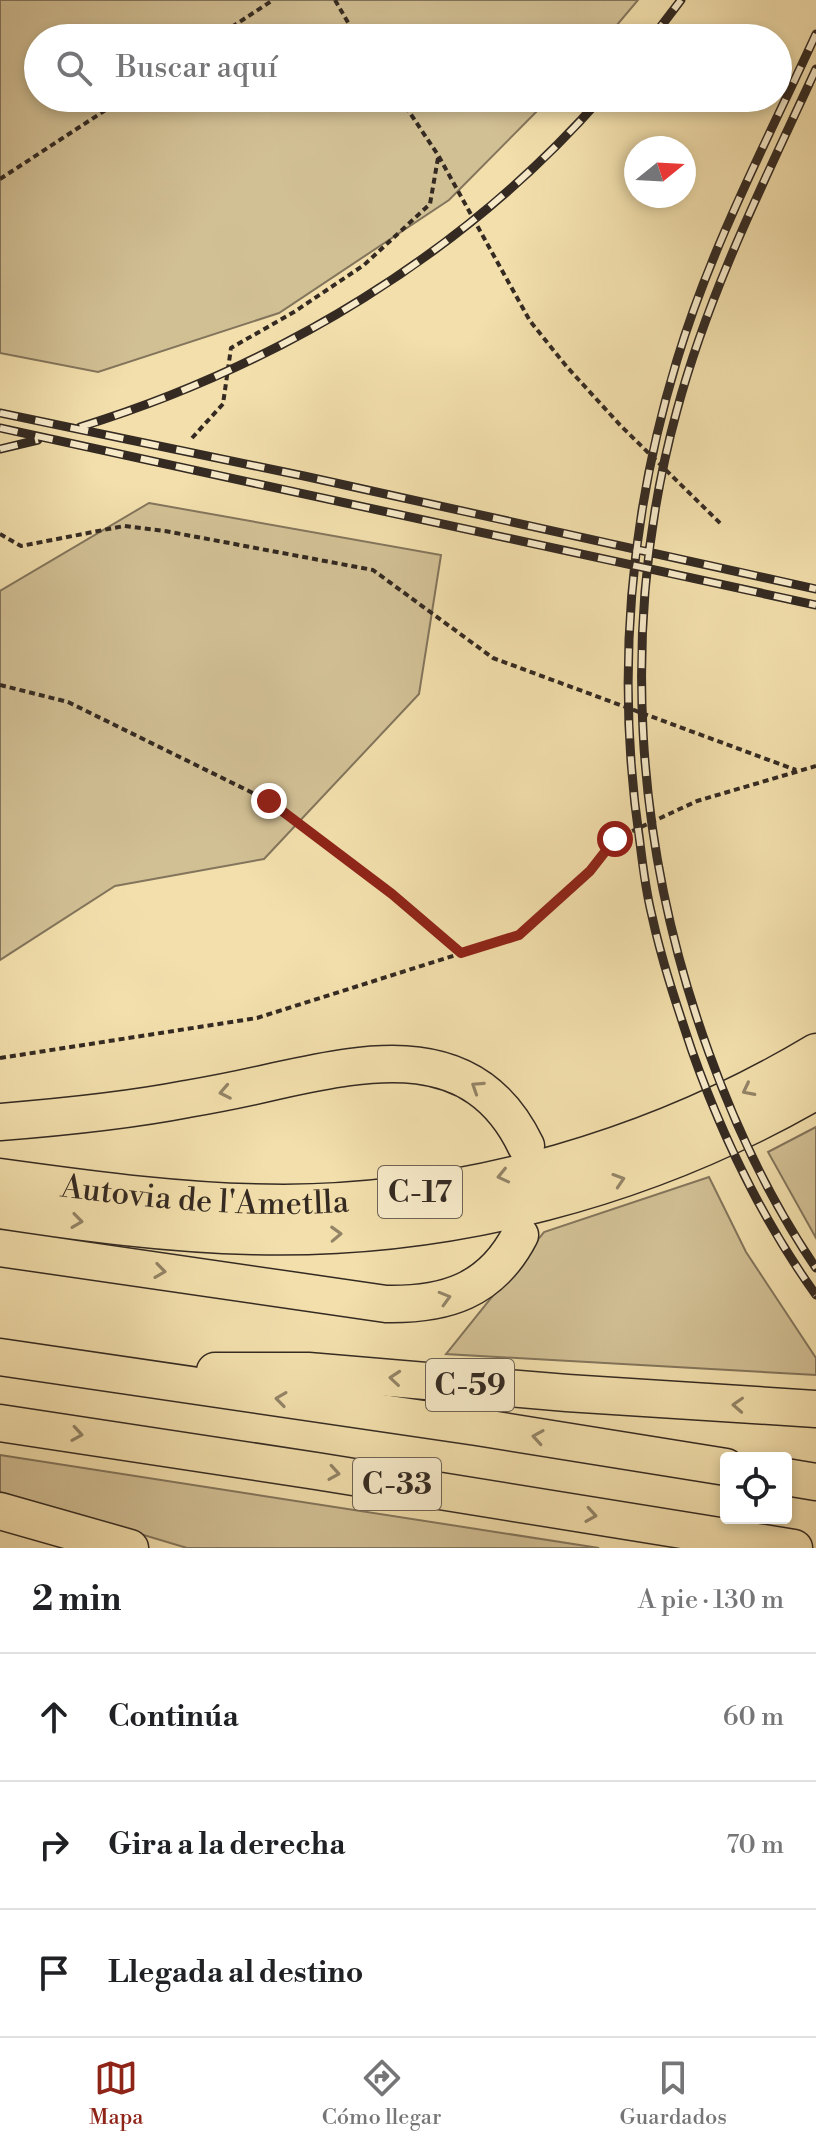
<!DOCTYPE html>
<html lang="es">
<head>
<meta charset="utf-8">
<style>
  body { margin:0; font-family:"Libre Bodoni",serif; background:#f2f2f2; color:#202124 }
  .controls { position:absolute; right:24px; bottom:24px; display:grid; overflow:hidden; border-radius:8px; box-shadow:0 4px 12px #0003 }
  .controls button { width:72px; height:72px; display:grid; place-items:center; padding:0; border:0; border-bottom:2px solid #e0e0e0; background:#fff; color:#202124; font:40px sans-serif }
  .compass { position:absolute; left:624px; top:136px; width:72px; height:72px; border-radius:50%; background:#fff; box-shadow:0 4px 12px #0003; rotate:72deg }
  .stop { position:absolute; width:24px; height:24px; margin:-18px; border:6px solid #8f2418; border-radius:50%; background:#fff }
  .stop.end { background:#8f2418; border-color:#fff; box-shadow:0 2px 8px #0008 }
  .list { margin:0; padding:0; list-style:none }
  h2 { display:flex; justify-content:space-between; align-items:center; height:104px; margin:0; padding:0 32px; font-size:34px }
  h2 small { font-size:26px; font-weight:400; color:#757577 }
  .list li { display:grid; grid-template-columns:52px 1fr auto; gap:24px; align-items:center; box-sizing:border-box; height:128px; padding:0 32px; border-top:2px solid #e0e0e0 }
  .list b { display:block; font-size:30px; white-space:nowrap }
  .list em { font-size:26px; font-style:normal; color:#757577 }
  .icon { flex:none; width:44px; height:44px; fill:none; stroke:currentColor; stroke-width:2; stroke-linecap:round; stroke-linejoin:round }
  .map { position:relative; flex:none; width:816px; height:1548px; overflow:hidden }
  .search { position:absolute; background:#fff; box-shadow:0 4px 12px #0003; left:24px; right:24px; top:24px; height:88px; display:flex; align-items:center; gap:20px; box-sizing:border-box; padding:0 28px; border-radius:44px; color:#757577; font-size:30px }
  .sheet { height:488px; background:#fff }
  nav { display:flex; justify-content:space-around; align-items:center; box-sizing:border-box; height:112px; border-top:2px solid #e0e0e0; background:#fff; font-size:22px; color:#757577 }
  nav a { display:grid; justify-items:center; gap:4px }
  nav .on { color:#8f2418 }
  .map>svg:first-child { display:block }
</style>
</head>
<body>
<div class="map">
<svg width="816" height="1548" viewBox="0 0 816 1548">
  <rect width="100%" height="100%" fill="#f2dfac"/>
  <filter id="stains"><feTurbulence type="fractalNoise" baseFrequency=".0025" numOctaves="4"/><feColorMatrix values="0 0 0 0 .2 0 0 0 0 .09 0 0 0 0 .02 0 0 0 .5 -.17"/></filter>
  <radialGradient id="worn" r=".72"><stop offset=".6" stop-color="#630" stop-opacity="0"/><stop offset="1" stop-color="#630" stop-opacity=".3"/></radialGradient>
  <path fill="#d2c095" stroke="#83755c" stroke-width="2" d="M0 0H638L606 38H38V98H550L449 200 279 313 98 372 0 353Z
    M149 503 441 555 419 694 264 859 115 886 0 960V591Z
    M816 1127V1238L768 1152Z
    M709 1177 746 1252 816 1358V1375L446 1354 544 1232Z
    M0 1455 599 1548H187L0 1492Z"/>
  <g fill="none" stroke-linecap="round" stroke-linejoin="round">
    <defs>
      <g id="motorway">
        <path d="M0 1122C63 1117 125 1111 187 1099 217 1094 246 1088 276 1081 372 1060 475 1039 526 1146"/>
        <path id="s1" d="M0 1177C94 1190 189 1203 284 1203 470 1202 657 1147 816 1052"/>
        <path d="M0 1210C84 1223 168 1234 253 1236 449 1241 647 1189 816 1091"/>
        <path d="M0 1248 386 1304C446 1305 491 1291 520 1235"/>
        <path d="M0 1357 477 1427 726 1467"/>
        <path d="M215 1371H308L567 1393 816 1409"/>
        <path d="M0 1423 316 1471 794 1548"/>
        <path d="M786 1477 816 1482"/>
        <path d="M0 1511 130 1548"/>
      </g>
    </defs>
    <use href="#motorway" stroke="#342a22" stroke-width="39"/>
    <path stroke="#342a22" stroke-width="4" stroke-dasharray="6 4" stroke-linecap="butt" d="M335 0 357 38
      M215 38 273 0
      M400 98 438 155 530 321 567 367 621 426 722 525
      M0 179 124 98
      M192 438 223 404 231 348 294 312 364 265 430 204 438 158
      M0 534 21 546 124 526 165 531 373 570 493 658 796 770
      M0 685 68 702 269 801 392 894 461 953
      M0 1058 257 1018 519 935 590 871 615 839 697 801 816 766"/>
    <use href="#motorway" stroke="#f2dfac" stroke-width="36"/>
    <defs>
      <path id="rail" d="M816 34C767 141 711 247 677 360 629 518 616 681 640 843 643 868 646 892 652 916 662 962 677 1006 692 1051 722 1136 763 1221 816 1295
        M652 38 681 0
        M816 69C765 180 709 291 677 410 619 622 634 846 709 1053 736 1128 771 1202 816 1268
        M0 413 304 476 816 589
        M80 427C278 366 464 254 601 98
        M0 428 816 605
        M0 449 38 440"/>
    </defs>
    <use href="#rail" stroke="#342a22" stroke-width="9"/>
    <use href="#rail" stroke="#f7eac9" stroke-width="6" stroke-dasharray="18" stroke-linecap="butt"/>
  </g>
  <defs><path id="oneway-chevron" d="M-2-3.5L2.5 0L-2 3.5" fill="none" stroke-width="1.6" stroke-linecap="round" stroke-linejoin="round" transform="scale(2)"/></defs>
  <g stroke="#938467">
    <use href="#oneway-chevron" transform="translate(477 1087) rotate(-147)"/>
    <use href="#oneway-chevron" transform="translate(748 1090) rotate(153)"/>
    <use href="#oneway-chevron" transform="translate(225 1092) rotate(169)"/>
    <use href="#oneway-chevron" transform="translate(503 1176) rotate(167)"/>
    <use href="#oneway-chevron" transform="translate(619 1180) rotate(-18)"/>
    <use href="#oneway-chevron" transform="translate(77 1221) rotate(8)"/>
    <use href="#oneway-chevron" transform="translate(336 1234) rotate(-2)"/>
    <use href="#oneway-chevron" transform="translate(160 1271) rotate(8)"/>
    <use href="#oneway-chevron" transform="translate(445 1298) rotate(-16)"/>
    <use href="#oneway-chevron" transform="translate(395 1378) rotate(-175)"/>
    <use href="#oneway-chevron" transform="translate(281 1399) rotate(-172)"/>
    <use href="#oneway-chevron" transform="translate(738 1405) rotate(-177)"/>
    <use href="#oneway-chevron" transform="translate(77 1434) rotate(9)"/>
    <use href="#oneway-chevron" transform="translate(538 1437) rotate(-171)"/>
    <use href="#oneway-chevron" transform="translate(334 1473) rotate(9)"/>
    <use href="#oneway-chevron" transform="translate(591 1515) rotate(9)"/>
  </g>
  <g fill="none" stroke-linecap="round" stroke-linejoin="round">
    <path stroke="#8f2418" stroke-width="10" d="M269 801 392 894 461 953 519 935 590 871 615 839"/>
  </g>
  <g text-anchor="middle" stroke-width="6" stroke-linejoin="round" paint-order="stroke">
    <g fill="#f7eac9" stroke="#6e6454" stroke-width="2">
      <rect x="378" y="1166" width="84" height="52" rx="6"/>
      <rect x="426" y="1359" width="88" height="52" rx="6"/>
      <rect x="353" y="1458" width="88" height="52" rx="6"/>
    </g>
    <g font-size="30" font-weight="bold" fill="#342a22">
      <text x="420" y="1202">C-17</text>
      <text x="470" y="1395">C-59</text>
      <text x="397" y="1494">C-33</text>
    </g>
    <g font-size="32" fill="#342a22" stroke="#f7eac9">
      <text dy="11" stroke="none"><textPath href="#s1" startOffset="206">Autovia de l'Ametlla</textPath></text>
    </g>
  </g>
  <rect width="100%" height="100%" filter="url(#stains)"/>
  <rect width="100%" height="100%" fill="url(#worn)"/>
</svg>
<div class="controls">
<button><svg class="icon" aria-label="locate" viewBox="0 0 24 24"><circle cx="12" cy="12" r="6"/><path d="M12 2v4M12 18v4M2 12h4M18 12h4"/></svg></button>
</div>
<svg class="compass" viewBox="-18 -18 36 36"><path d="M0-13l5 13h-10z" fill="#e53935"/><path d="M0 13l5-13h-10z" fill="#757577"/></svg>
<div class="stop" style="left:615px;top:839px"></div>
<div class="stop end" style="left:269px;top:801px"></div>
<div class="search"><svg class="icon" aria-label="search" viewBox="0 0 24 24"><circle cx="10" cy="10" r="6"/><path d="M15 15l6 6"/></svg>Buscar aquí</div>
</div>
<section class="sheet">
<h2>2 min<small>A pie · 130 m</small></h2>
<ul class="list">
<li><svg class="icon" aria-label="ahead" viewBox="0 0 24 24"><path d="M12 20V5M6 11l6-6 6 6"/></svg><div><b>Continúa</b></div><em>60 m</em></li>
<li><svg class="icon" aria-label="right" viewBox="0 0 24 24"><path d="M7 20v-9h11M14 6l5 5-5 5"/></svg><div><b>Gira a la derecha</b></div><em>70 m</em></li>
<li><svg class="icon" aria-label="arrive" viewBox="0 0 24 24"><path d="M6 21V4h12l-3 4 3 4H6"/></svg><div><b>Llegada al destino</b></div></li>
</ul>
</section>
<nav>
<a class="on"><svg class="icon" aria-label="map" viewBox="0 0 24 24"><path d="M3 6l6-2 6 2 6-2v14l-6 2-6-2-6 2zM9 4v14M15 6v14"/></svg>Mapa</a>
<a><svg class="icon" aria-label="directions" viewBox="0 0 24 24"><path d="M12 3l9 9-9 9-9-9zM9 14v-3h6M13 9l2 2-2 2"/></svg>Cómo llegar</a>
<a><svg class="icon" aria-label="saved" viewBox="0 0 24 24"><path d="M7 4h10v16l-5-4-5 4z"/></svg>Guardados</a>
</nav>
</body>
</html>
